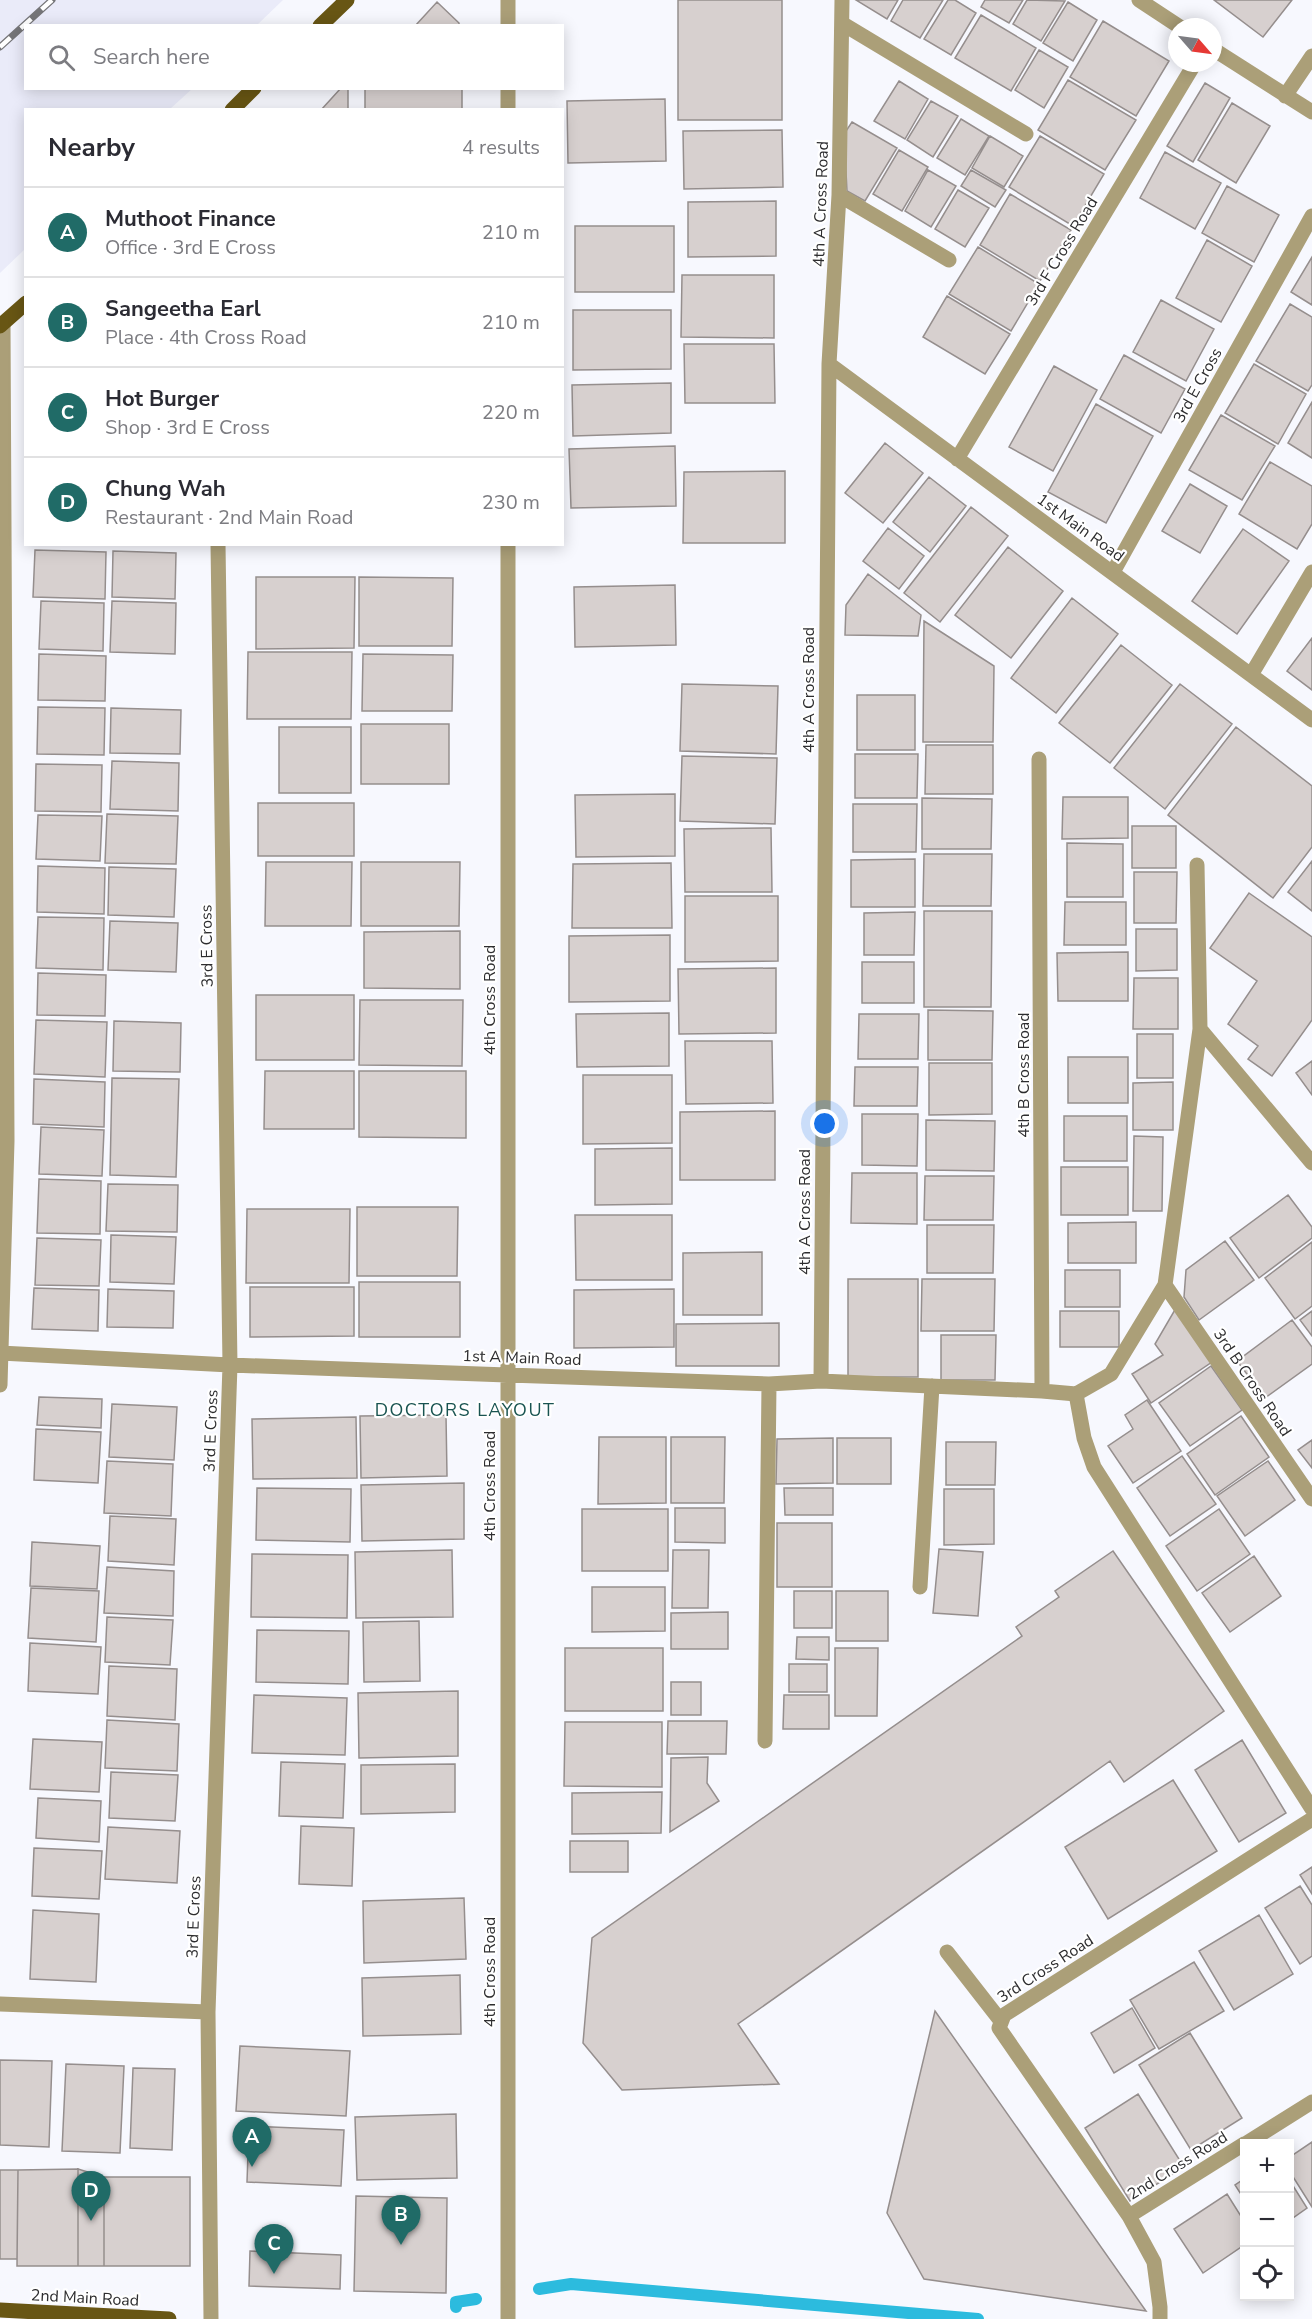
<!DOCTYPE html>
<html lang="en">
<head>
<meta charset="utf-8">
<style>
  body { margin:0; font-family:"Nunito Sans",sans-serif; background:#f7f7f7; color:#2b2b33 }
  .controls { position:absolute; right:18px; bottom:18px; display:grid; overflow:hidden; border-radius:0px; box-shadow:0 3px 15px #0003 }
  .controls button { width:54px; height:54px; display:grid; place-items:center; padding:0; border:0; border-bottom:2px solid #e1e1e2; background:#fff; color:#2b2b33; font:30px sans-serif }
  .compass { position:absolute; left:1168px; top:18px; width:54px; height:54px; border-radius:50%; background:#fff; box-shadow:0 3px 15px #0003; rotate:118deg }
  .you { position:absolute; left:825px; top:1124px; width:21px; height:21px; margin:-15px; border:4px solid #fff; border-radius:50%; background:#1a73e8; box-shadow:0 0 0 9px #1a73e833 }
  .badge { display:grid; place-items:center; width:39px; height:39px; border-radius:50%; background:#206b67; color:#fff; font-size:20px; font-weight:700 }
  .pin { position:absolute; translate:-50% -50px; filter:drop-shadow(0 2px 3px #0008) }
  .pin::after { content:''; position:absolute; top:32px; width:21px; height:18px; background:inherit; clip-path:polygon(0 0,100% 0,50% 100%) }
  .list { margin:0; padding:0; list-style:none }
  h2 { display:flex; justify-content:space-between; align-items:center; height:78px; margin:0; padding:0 24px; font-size:26px }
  h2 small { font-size:20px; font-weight:400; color:#7c7c81 }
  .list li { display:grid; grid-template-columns:39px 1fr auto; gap:18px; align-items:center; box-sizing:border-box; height:90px; padding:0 24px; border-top:2px solid #e1e1e2 }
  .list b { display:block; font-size:22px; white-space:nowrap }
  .list p { margin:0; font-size:20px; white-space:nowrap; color:#7c7c81 }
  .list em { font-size:20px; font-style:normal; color:#7c7c81 }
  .icon { flex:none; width:33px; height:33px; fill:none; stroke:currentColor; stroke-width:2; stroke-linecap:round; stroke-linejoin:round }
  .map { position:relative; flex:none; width:1312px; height:2319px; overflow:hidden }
  .search { position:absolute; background:#fff; box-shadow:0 3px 15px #0003; left:24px; top:24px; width:540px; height:66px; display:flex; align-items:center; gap:15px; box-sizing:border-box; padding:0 21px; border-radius:0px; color:#7c7c81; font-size:22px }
  .panel { position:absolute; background:#fff; box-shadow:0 3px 15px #0003; left:24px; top:108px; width:540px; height:438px; border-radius:0px }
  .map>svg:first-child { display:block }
</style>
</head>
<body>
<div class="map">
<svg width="1312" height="2319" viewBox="0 0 1312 2319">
  <rect width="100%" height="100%" fill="#f7f8fe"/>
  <path fill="#eaebf9" d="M0 0H283L257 25 26 26V88L192 89 170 109 26 110 25 249 0 273Z"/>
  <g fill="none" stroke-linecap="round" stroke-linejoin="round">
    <path stroke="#2cbbde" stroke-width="12" d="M539 2289 571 2284 978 2319
      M456 2307V2302L476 2299"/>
  </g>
  <path fill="#d7d0cf" stroke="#958e8d" stroke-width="1.5" d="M678 0H782V120H678Z
    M856 0H898L887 19Z
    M903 0H943L920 38 891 21Z
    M948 0H955L976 13 951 55 924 39Z
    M985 0H1023L1009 23 981 7Z
    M1027 0 1065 1 1041 41 1013 24Z
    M1214 0H1292L1263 37Z
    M437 2 459 23V26H415Z
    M1068 2 1097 20 1073 61 1043 43Z
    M981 15 1036 48 1011 91 955 58Z
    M1103 21 1169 61 1136 116 1070 77Z
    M1039 50 1068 67 1044 108 1015 90Z
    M1068 80 1136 120 1105 170 1038 130Z
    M899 81 928 99 905 139 874 121Z
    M1205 83 1230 98 1193 162 1167 146Z
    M341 88H348V110H321Z
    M365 88H462V110H365Z
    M665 99 666 161 568 163 567 101Z
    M931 101 958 116 933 157 907 140Z
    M1232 103 1270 126 1236 183 1198 160Z
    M961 119 989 136 965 175 937 158Z
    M852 122 897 148 865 201 847 191 844 134Z
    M782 130 783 187 684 189 683 131Z
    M990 136 1023 156 1004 187 972 168Z
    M1040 136 1104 174 1073 226 1009 187Z
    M899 150 928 167 902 211 873 194Z
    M1165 152 1221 183 1195 229 1140 198Z
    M928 170 956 186 931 227 905 211Z
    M971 170 1006 190 995 207 961 186Z
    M1227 186 1279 215 1254 262 1202 233Z
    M958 190 989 208 965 247 935 229Z
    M1010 194 1071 230 1040 281 980 245Z
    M776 201V256L688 257V202Z
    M575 226H674V292H575Z
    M1207 240 1252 266 1221 322 1176 298Z
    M978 247 1039 284 1011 331 949 294Z
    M1312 257V305L1291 292Z
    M682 275H774V338L681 337Z
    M947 296 1010 334 985 374 923 337Z
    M1161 300 1214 329 1186 381 1133 352Z
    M1290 304 1312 317V385L1308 391 1256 361Z
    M573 310H671V369L573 370Z
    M684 344H774L775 403H685Z
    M1124 355 1185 389 1161 433 1100 399Z
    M1254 364 1306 394 1278 444 1225 413Z
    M1054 366 1097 390 1053 471 1009 447Z
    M671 383V433L573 436 572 385Z
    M1312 402V458L1288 443Z
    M1096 404 1153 436 1106 523 1048 492Z
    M1221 415 1275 446 1242 500 1189 470Z
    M885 443 923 473 883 523 845 493Z
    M675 446 676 506 571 508 569 449Z
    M1270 462 1312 486V524L1297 549 1239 514Z
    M785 471V543H683L684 472Z
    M929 477 966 506 930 552 893 522Z
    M1190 484 1227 506 1200 553 1162 531Z
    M971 507 1008 536 940 622 904 593Z
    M888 528 924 556 899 589 863 561Z
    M1243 529 1289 561 1237 634 1192 601Z
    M1008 547 1063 591 1011 658 955 615Z
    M35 550 106 552 105 599 33 597Z
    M113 551 176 553 175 599 112 597Z
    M868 574 921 615 918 636 845 635 846 605Z
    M256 577H355L354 648 256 649Z
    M359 577 453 578 452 646H359Z
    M675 585 676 645 575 647 574 587Z
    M1072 598 1118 634 1056 713 1011 678Z
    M41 601 104 603 103 651 39 649Z
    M112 601 176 603 175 654 110 652Z
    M924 621 994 666 993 742H923Z
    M1312 638V690L1287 671Z
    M1121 645 1172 685 1110 763 1059 723Z
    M248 652H352L351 719H247Z
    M39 654 106 656 105 701 38 700Z
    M363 654 453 655 452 711H362Z
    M682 684 778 686 776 754 680 751Z
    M1180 684 1232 724 1165 809 1114 768Z
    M857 695H915V750H857Z
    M38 707 105 708 104 755 37 754Z
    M111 708 181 710 180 754 110 753Z
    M361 724H449V784H361Z
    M279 727H351V793H279Z
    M1236 727 1312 786V847L1273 898 1168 815Z
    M926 745H993V794H925Z
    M855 754H918L917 798H855Z
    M682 756 777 758 775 824 680 821Z
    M112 761 179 763 178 811 110 809Z
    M36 764 102 765 101 812 35 811Z
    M675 794V856L576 857 575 795Z
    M1063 797H1128V838L1062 839Z
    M922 798 992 799 991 849H922Z
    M258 803H354V856H258Z
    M853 804H917L916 852H853Z
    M107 814 178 816 176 864 105 863Z
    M38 815 102 816 100 861 36 859Z
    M1132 826H1176V868H1132Z
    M771 828 772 892H685L684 829Z
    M1067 843 1123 844V897H1067Z
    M924 854H992L991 906H923Z
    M915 859V907H851V860Z
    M1312 861V911L1288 892Z
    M266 862H352L351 926H265Z
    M361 862H460L459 926H361Z
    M671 863 672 928H572L573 864Z
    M38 866 105 868 104 914 37 912Z
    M109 867 176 869 174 917 108 915Z
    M1134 872H1177L1176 923H1134Z
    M1249 893 1312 937V1020L1272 1076 1248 1059 1258 1046 1228 1024 1257 981 1210 948Z
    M685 896H778V961L685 962Z
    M1065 902H1126V945H1064Z
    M924 911H992L991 1007H924Z
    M915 912 914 955H864V913Z
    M38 917 104 918 103 970 36 968Z
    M110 921 178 923 176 972 108 970Z
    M1136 929H1177V970L1136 971Z
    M460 931V989L364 988V932Z
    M670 935V1001L569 1002V936Z
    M1128 952V1001H1058L1057 953Z
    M862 962H914V1003H862Z
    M776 968V1033L679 1034 678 969Z
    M38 973 106 975 105 1016 37 1015Z
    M1134 978H1178V1029H1133Z
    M256 995H354V1060H256Z
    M360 1000H463L462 1066 359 1065Z
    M928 1010 993 1011 992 1060H928Z
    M669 1013V1066L577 1067 576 1014Z
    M859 1014H919L918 1059H858Z
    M36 1020 107 1022 105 1077 34 1074Z
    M114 1021 181 1023 180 1072 113 1071Z
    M1137 1034H1173V1078H1137Z
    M685 1041H772L773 1103 686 1104Z
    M1068 1057H1128V1103H1068Z
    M1312 1061V1095L1296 1073Z
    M929 1063H992V1114L929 1115Z
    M855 1067H918L917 1106H854Z
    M265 1071H354V1129H264Z
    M359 1071H466V1138L359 1137Z
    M583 1075H672V1143L583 1144Z
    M112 1078 179 1079 176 1177 110 1175Z
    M34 1079 105 1082 104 1127 33 1124Z
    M1173 1082V1130H1133V1083Z
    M775 1111V1180H680V1112Z
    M862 1114H918L917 1166 862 1165Z
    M1064 1116H1127V1161H1064Z
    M926 1120 995 1121 994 1171 926 1170Z
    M41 1127 104 1130 102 1176 39 1174Z
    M1134 1136 1163 1137 1162 1211H1133Z
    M672 1148V1204L595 1205V1149Z
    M1061 1167H1128V1215H1061Z
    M852 1173H917V1224L851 1223Z
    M925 1176H994L993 1220H924Z
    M39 1179 101 1181 100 1234 37 1233Z
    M108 1184 178 1185 177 1232 106 1231Z
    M1288 1195 1312 1227V1238L1259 1278 1230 1238Z
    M357 1207H458L457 1276H357Z
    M247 1209H350L349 1283H246Z
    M575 1215H672V1280H576Z
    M1136 1222V1263H1068V1223Z
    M927 1225H994L993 1273H927Z
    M111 1235 176 1237 174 1284 110 1282Z
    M37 1238 101 1240 99 1286 35 1285Z
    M1225 1241 1254 1280 1199 1320 1184 1297 1186 1270Z
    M1312 1242V1306L1295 1319 1265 1278Z
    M762 1252V1315H683V1253Z
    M1065 1270H1120V1307H1065Z
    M848 1279H918V1377H848Z
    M922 1279H995L994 1331H921Z
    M359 1282H460V1337H359Z
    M250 1287H354V1336L250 1337Z
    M34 1288 99 1290 98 1331 32 1329Z
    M108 1289 174 1291 173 1328 107 1327Z
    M674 1289V1347L574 1348V1290Z
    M1176 1308 1212 1362 1151 1403 1132 1374 1163 1355 1155 1344Z
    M1060 1311H1119V1347H1060Z
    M1312 1311V1336L1300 1320Z
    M1292 1320 1312 1347V1364L1265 1398 1237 1361Z
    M779 1323V1366H676V1324Z
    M941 1335H996L995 1380H941Z
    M1211 1366 1242 1410 1190 1446 1159 1403Z
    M39 1397 102 1399 101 1428 37 1425Z
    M1147 1400 1181 1451 1133 1483 1108 1446 1133 1429 1125 1415Z
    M112 1404 177 1407 174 1460 109 1457Z
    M446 1415 447 1476 361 1478 360 1416Z
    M1241 1416 1269 1457 1215 1495 1187 1454Z
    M356 1417 357 1478 253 1479 252 1419Z
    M36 1429 101 1432 98 1483 34 1480Z
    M599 1437H666V1503L598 1504Z
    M671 1437H725L724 1503H671Z
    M833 1438V1483L776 1484 777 1439Z
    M837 1438H891V1484H837Z
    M1312 1440V1468L1298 1450Z
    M946 1442H996L995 1485H946Z
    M1182 1456 1216 1504 1170 1536 1137 1488Z
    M107 1461 173 1464 171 1516 104 1513Z
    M1268 1461 1295 1500 1245 1536 1217 1496Z
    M464 1483V1539L362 1541 361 1485Z
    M257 1488 351 1489 350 1542 256 1540Z
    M784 1488H833V1515H785Z
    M944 1489H994V1544L944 1545Z
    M675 1508H725V1543L675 1542Z
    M582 1509H668V1571H582Z
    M1219 1509 1250 1554 1197 1591 1166 1546Z
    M110 1516 176 1519 174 1565 108 1561Z
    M777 1523H832V1587H777Z
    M32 1542 100 1546 97 1589 30 1586Z
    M939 1549 983 1552 978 1616 933 1613Z
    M452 1550 453 1617 356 1618 355 1552Z
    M673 1550H709L708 1608H672Z
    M1113 1551 1224 1711 1124 1782 1110 1761 738 2024 779 2084 622 2090 583 2043 592 1938 1022 1636 1016 1627 1059 1597 1055 1591Z
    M252 1554 348 1555 347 1618 251 1617Z
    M1254 1556 1281 1596 1230 1632 1202 1593Z
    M107 1567 174 1571 173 1616 104 1613Z
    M592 1587H665V1631L592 1632Z
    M31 1588 99 1591 96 1642 28 1638Z
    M794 1591H832V1628H794Z
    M836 1591H888V1641H836Z
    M728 1612V1649H671V1613Z
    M107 1617 173 1620 170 1665 105 1662Z
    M419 1621 420 1681 364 1682 363 1622Z
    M257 1630 349 1631 348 1684 256 1682Z
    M797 1637H829V1660L796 1659Z
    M30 1643 101 1647 98 1694 28 1691Z
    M565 1648H663V1711H565Z
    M835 1648H878L877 1716H835Z
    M789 1664H827V1692H789Z
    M109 1666 177 1669 175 1720 107 1716Z
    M671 1682H701V1715H671Z
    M458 1691V1756L359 1758 358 1693Z
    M254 1695 347 1698 345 1755 252 1753Z
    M784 1695H829V1729H783Z
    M107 1720 179 1724 177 1771 105 1768Z
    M668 1721H727L726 1754H667Z
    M565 1722H662V1787L564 1786Z
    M33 1739 102 1742 99 1792 30 1789Z
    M1242 1740 1286 1813 1239 1842 1195 1770Z
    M708 1757 707 1783 719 1801 670 1832 671 1758Z
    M281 1762 345 1764 343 1818 279 1816Z
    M455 1764V1812L361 1814V1765Z
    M111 1772 178 1775 175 1821 109 1818Z
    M1173 1780 1217 1851 1108 1919 1065 1847Z
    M662 1792 661 1833 572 1834V1793Z
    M38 1798 101 1801 99 1842 36 1838Z
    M301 1826 354 1828 352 1886 299 1884Z
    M108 1827 180 1831 177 1883 105 1879Z
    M570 1841H628V1872H570Z
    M34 1848 102 1851 99 1899 32 1896Z
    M1312 1867V1894L1300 1875Z
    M1300 1886 1312 1905V1956L1300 1964 1265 1908Z
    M464 1898 466 1959 364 1963 363 1901Z
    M33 1910 99 1914 96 1982 30 1979Z
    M1259 1915 1293 1974 1234 2010 1199 1951Z
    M1194 1962 1224 2011 1159 2049 1130 2000Z
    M460 1975 461 2034 363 2036 362 1978Z
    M1132 2008 1155 2048 1114 2073 1091 2033Z
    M935 2011 1146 2311 924 2279 887 2213Z
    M1190 2033 1242 2118 1191 2150 1139 2065Z
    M240 2046 350 2051 346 2116 236 2111Z
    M0 2060 52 2061 49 2147 0 2145Z
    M66 2064 124 2066 120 2153 62 2151Z
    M133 2068 175 2069 172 2150 130 2148Z
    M1138 2094 1184 2167 1130 2201 1085 2128Z
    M456 2114 457 2178 357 2180 355 2117Z
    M249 2126 344 2130 341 2186 247 2182Z
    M1312 2142V2207L1290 2172V2157Z
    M78 2169 104 2177V2266H78Z
    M78 2169V2266H17L18 2170Z
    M0 2170H18L17 2259H0Z
    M104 2177H190V2266H104Z
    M1244 2179V2199L1235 2185Z
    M1290 2181 1307 2208 1290 2220Z
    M1227 2194 1244 2221V2245L1203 2273 1174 2229Z
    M356 2196 447 2198 446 2293 354 2291Z
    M250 2251 341 2255 340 2289 249 2286Z"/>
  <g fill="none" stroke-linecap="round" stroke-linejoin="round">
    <path stroke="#ab9f78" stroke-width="15" d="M1139 0 1180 27
      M843 24 1026 134
      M508 26V0
      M1213 49 1312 112
      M1285 96 1312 56
      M508 110V88
      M839 195 949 260
      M829 364 1312 720
      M957 459 1195 63
      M508 544V2319
      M1113 572 1312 216
      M1251 675 1312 572
      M1039 759 1042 1391
      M1200 1029 1312 1163
      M1165 1285 1312 1499
      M0 1353 230 1365 507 1375 769 1384 821 1381 1042 1391 1076 1394 1111 1374 1165 1285 1200 1029 1197 865
      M821 1381 829 364 839 195 842 0
      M0 1385 7 1141 3 324
      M1076 1394 1084 1438 1094 1467 1312 1809
      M920 1587 932 1386
      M765 1741 769 1384
      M947 1952 1000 2020
      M0 2004 208 2012
      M1245 2144 1312 2102
      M1129 2216 1244 2144
      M211 2319 208 2012 230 1365 218 544
      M1160 2319V2307L1154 2262 1129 2216 999 2028 1004 2015 1312 1819"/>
    <path stroke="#685614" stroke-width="15" d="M320 26 347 0
      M232 110 254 88
      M0 326 26 303
      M0 2310 169 2319"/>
    <defs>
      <path id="rail" d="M0 47 52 0"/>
    </defs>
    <use href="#rail" stroke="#757578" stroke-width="7"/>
    <use href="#rail" stroke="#fff" stroke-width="4.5" stroke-dasharray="14" stroke-linecap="butt"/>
  </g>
  <g text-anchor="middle" stroke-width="4.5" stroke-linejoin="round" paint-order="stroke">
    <g font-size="16" fill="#2d2d2f" stroke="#fff">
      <text transform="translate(820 204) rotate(-88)" y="6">4th A Cross Road</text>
      <text transform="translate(1061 251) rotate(-59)" y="6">3rd F Cross Road</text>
      <text transform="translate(1197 385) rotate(-61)" y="6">3rd E Cross</text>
      <text transform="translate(1081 527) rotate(36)" y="6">1st Main Road</text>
      <text transform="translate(808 690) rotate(-90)" y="6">4th A Cross Road</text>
      <text transform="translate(206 946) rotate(-91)" y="6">3rd E Cross</text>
      <text transform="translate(489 1000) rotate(-90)" y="6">4th Cross Road</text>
      <text transform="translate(1023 1075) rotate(-90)" y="6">4th B Cross Road</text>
      <text transform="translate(804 1212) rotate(-90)" y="6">4th A Cross Road</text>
      <text transform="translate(522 1357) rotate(2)" y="6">1st A Main Road</text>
      <text transform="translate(1253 1382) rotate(56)" y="6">3rd B Cross Road</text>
      <text transform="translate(210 1431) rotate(-88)" y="6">3rd E Cross</text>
      <text transform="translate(489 1486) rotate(-90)" y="6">4th Cross Road</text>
      <text transform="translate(193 1917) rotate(-88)" y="6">3rd E Cross</text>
      <text transform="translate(1045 1968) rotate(-33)" y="6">3rd Cross Road</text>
      <text transform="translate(489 1972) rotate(-90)" y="6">4th Cross Road</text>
      <text transform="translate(1177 2165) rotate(-32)" y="6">2nd Cross Road</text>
      <text transform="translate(85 2297) rotate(3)" y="6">2nd Main Road</text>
    </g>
    <g font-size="18" letter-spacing="1.5" fill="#195451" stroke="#fff">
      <text x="465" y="1416">DOCTORS LAYOUT</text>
    </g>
  </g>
</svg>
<div class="controls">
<button>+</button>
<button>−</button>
<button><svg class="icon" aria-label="locate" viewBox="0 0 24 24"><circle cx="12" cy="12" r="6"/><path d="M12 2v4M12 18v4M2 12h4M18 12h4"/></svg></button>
</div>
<svg class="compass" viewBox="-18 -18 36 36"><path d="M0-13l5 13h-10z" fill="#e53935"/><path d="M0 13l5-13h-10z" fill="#7c7c81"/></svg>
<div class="you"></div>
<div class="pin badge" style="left:252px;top:2167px">A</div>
<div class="pin badge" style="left:401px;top:2245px">B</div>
<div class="pin badge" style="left:274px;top:2274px">C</div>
<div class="pin badge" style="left:91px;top:2221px">D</div>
<div class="search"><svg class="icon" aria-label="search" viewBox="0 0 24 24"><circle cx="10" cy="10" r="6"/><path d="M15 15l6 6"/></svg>Search here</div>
<section class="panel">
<h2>Nearby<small>4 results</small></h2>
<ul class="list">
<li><span class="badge">A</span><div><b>Muthoot Finance</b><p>Office · 3rd E Cross</p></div><em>210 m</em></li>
<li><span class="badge">B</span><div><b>Sangeetha Earl</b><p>Place · 4th Cross Road</p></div><em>210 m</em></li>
<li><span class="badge">C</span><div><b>Hot Burger</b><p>Shop · 3rd E Cross</p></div><em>220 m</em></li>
<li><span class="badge">D</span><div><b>Chung Wah</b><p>Restaurant · 2nd Main Road</p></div><em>230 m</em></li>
</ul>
</section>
</div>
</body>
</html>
